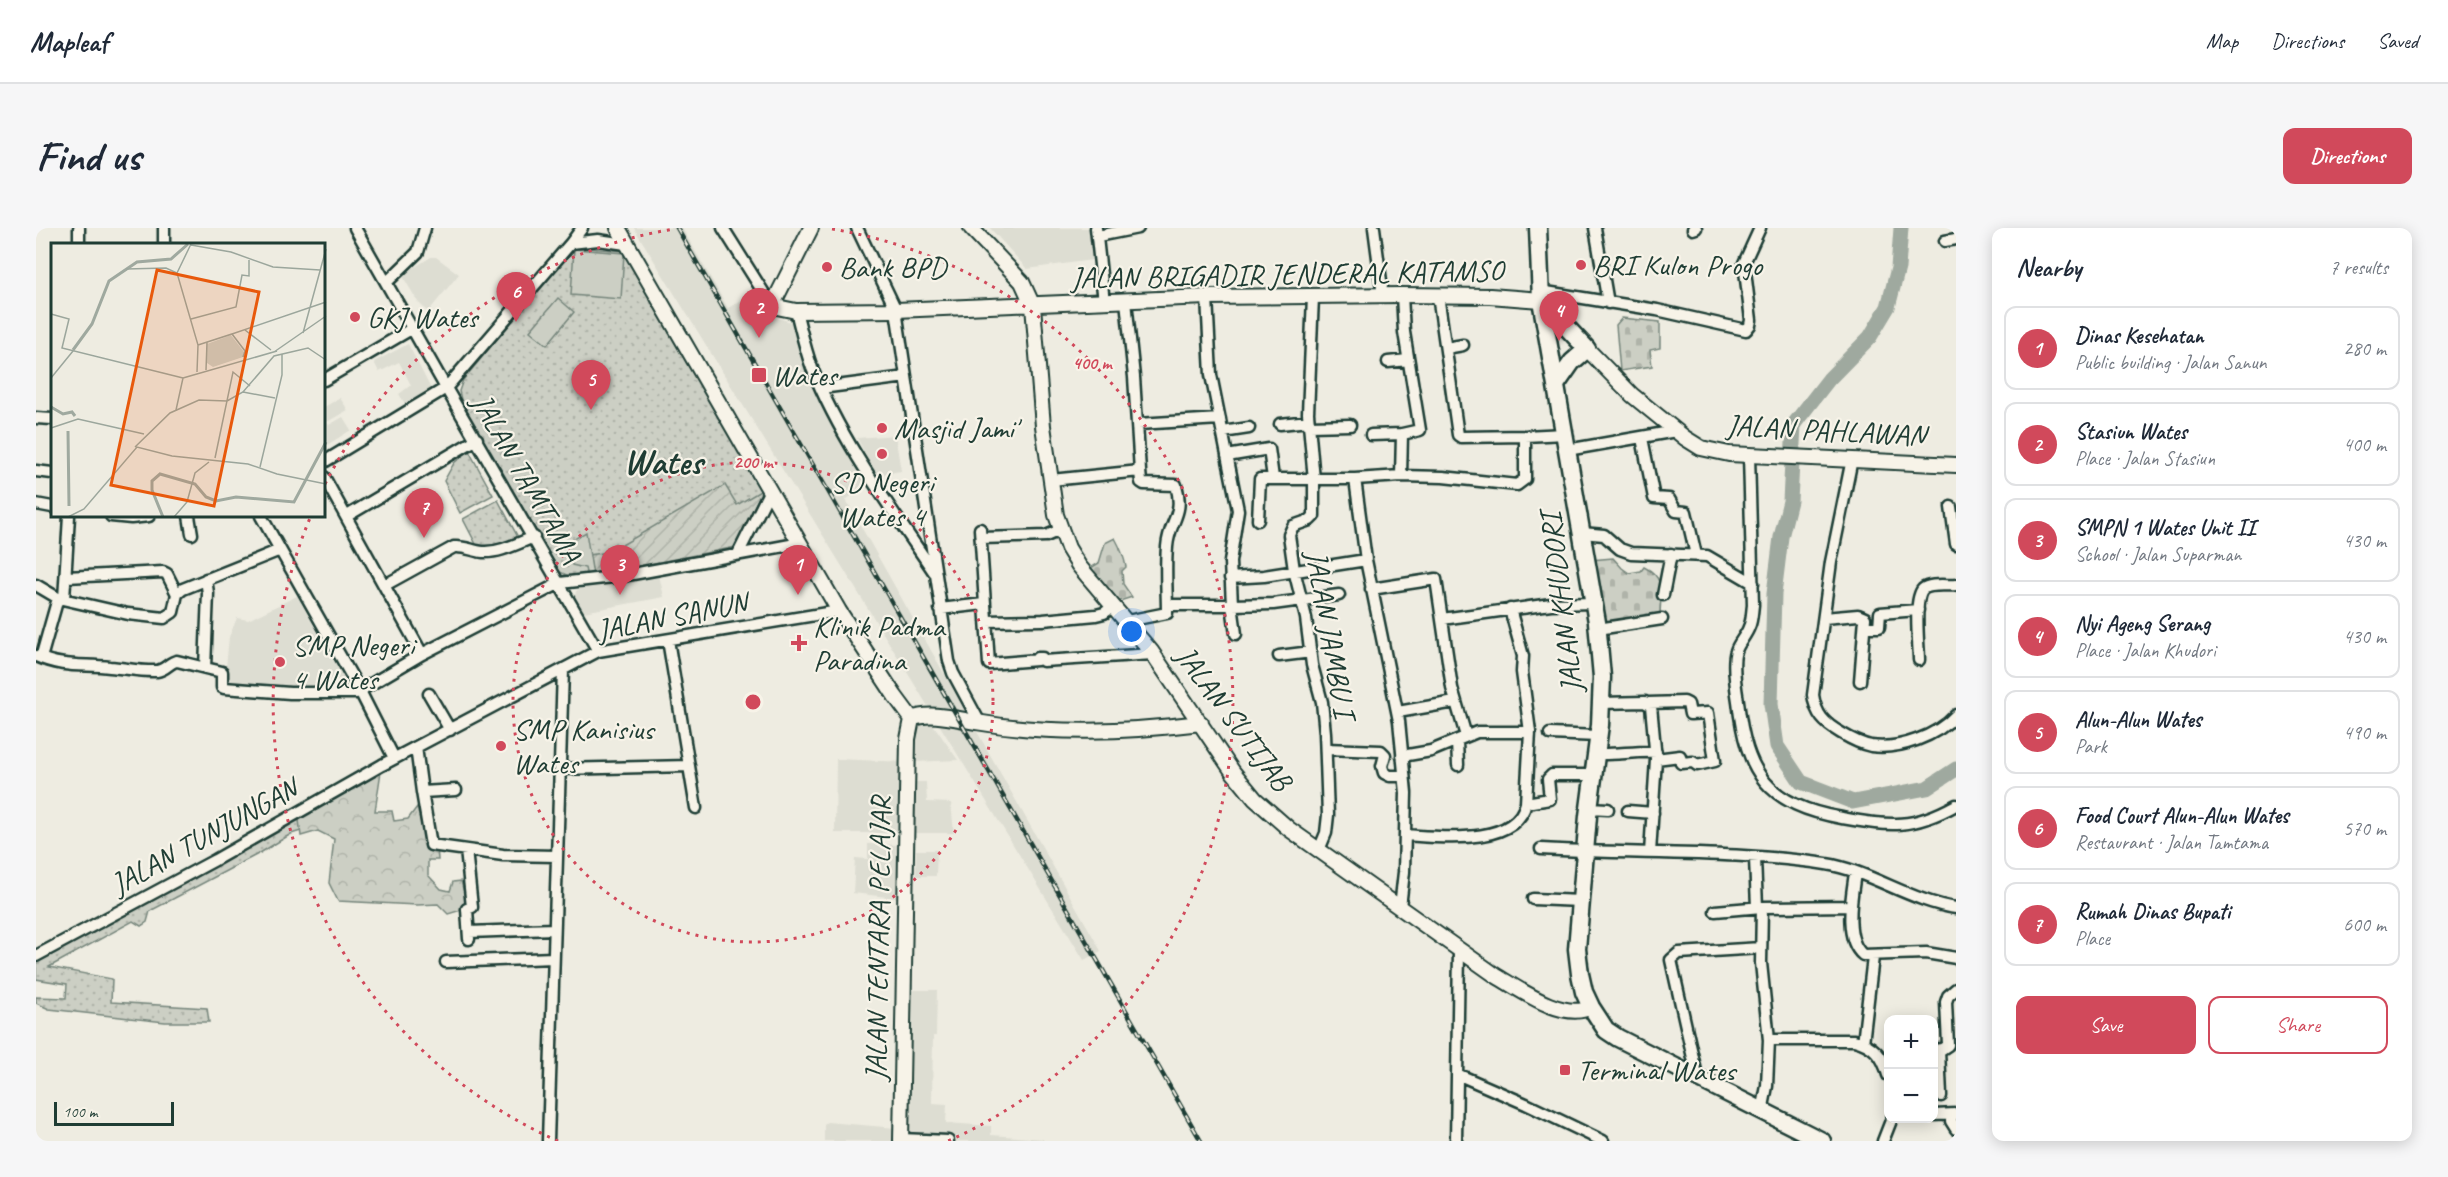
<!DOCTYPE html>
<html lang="en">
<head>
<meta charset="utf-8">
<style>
  body { margin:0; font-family:Caveat,sans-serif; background:#f6f6f7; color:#1f2937 }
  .controls { position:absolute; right:18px; bottom:18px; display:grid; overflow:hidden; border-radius:12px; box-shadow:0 3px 15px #0003 }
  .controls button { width:54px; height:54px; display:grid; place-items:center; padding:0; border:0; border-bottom:2px solid #e0e1e3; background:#fff; color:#1f2937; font:30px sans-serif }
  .scale { position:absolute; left:18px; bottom:15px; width:120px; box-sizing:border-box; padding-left:6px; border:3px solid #1f3d34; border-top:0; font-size:16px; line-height:21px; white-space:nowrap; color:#1f3d34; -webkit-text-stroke:4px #f7f3e8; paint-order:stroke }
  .you { position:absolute; left:1096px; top:404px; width:21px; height:21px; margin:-15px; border:4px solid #fff; border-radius:50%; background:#1a73e8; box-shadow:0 0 0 9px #1a73e833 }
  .badge { display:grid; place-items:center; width:39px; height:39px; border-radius:50%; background:#d1495b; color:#fff; font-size:20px; font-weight:700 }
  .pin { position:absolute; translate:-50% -50px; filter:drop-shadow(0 2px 3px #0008) }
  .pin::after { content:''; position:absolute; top:32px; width:21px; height:18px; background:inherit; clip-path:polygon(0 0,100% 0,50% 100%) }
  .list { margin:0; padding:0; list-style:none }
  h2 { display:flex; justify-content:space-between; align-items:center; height:78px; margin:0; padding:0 24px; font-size:26px }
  h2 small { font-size:20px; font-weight:400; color:#747a83 }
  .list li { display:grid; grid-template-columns:39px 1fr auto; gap:18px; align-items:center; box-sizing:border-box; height:84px; margin:0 12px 12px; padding:0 12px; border:2px solid #e0e1e3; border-radius:12px }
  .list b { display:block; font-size:22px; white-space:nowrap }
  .list p { margin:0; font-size:20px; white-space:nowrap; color:#747a83 }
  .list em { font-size:20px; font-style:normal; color:#747a83 }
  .actions { display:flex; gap:12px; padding:18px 24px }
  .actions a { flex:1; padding:14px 0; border:2px solid #d1495b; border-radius:12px; text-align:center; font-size:21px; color:#d1495b }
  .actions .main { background:#d1495b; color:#fff }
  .map { position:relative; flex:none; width:1920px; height:913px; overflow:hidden; border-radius:12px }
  header { display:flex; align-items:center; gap:36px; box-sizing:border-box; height:84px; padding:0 30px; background:#fff; border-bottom:2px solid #e0e1e3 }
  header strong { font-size:28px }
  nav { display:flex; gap:33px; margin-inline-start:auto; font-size:21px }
  .intro { display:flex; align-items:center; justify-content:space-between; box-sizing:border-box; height:144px; padding:0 36px }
  h1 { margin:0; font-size:42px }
  .button { padding:15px 27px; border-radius:12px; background:#d1495b; color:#fff; font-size:21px; font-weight:700 }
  main { display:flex; gap:36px; padding:0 36px }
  aside { flex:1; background:#fff; border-radius:12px; box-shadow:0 3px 15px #0003 }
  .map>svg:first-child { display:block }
</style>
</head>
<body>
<header>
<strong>Mapleaf</strong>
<nav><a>Map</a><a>Directions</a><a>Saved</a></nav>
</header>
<div class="intro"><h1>Find us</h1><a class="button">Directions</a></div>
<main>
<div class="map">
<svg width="1920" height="913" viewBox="0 0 1920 913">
  <defs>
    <pattern id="grass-dots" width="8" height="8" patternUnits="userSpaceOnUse" patternTransform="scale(1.5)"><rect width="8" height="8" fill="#cccfc4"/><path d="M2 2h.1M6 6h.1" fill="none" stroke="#afb3a9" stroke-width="1.8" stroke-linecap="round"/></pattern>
    <pattern id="forest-crowns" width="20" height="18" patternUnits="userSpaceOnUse" patternTransform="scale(1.5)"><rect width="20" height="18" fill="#cccfc4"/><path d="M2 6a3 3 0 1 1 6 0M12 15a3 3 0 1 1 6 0" fill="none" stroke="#afb3a9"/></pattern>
    <pattern id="cemetery-stones" width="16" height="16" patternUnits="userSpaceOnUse" patternTransform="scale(1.5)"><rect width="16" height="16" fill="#cccfc4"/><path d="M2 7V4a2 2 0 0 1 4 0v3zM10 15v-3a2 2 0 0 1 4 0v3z" fill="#afb3a9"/></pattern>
    <pattern id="garden-furrows" width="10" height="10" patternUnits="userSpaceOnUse" patternTransform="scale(1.5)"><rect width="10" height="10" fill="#cccfc4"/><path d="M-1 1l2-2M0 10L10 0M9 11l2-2" fill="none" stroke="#afb3a9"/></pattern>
  </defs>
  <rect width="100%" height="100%" fill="#eeece1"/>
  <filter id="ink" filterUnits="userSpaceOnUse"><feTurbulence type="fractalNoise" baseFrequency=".0167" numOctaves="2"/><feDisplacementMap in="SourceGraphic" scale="12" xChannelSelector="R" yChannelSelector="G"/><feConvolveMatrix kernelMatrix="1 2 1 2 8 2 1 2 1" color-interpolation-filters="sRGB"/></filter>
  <g filter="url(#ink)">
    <path fill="#ddddd2" d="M598 0H646L692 80 720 64 733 87 755 94 773 152 831 256 810 272 1065 723 1048 732Z
      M954 0H1055L1056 32 991 41Z
      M395 29H400L423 46 392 84 382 74 366 47Z
      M372 116 395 161 369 176 363 166 375 157 363 134 343 144 338 134Z
      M304 170 312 182 291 194 293 197 307 189 315 202 288 219V179Z
      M859 207 865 243 840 247 821 210Z
      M623 347 628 369 548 384 539 368 540 363 545 360Z
      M261 368 316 465 188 459 193 409 201 390 212 392Z
      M895 494 901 502 922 532 878 534 879 499 884 495Z
      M800 531 869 534 868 605H799Z
      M876 554H890L891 574 915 575 918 605H877Z
      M832 616 868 617V671L817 665 819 630 832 631Z
      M880 622H901L900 648H880Z
      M873 762H901L900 808H897L896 875 911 876 910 895 955 898V907L1007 911V913H867Z
      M791 894 860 900 859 913H788V896Z"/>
    <path fill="url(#grass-dots)" stroke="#76867c" stroke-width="1.5" d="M538 19 588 23 726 262 700 319 539 351 524 344 426 176 423 163 427 152Z
      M433 223 457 267 424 285 408 253 418 235Z
      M462 272 484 313 463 318H441L427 291Z
      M262 584 265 603 255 606 224 625 114 683 111 694 105 698 97 693 13 739 76 751 75 774 171 780 173 794H129L13 781 0 775V769L30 770 31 756 0 751V728Z"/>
    <path fill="url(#forest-crowns)" stroke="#76867c" stroke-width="1.5" d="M346 537 339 583H356L358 593 372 591 381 579 391 618H401L402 632H392V647L405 661 414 663 417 654 425 653 432 680 412 686 402 676 381 677 302 673 293 655 298 611 282 603 265 608 262 584Z"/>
    <path fill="url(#cemetery-stones)" stroke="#76867c" stroke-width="1.5" d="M1586 90 1624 94V120L1614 122 1616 138 1584 143 1580 97Z
      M1079 310C1084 319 1088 328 1090 339L1086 343 1087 356 1096 369 1081 374 1053 341 1063 335 1069 315Z
      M1577 330 1586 340 1593 345 1605 343 1608 339C1631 350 1624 367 1624 389L1567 400 1555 332Z"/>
    <path fill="url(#garden-furrows)" stroke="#76867c" stroke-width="1.5" d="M689 257 701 277 726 262 700 319 557 347 553 327 574 324Z"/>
    <path fill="#cccfc4" stroke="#76867c" stroke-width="1.5" d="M538 21 588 25 585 71 535 67Z
      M522 70 538 84 511 117 494 103Z
      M550 304 557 347 551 349 549 340 536 337 530 327 528 317Z"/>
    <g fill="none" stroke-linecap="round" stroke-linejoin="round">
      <path stroke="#9fa99f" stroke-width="15" d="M1865 0 1862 40 1852 79 1834 109 1793 151 1758 196 1754 273 1745 309 1738 366 1735 476 1741 518 1765 554 1817 574 1891 560 1920 541"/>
      <defs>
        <path id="minor" d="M43 0V16
          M687 0 736 78
          M821 0 860 82 913 433 917 445 944 495
          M1060 0 1068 74
          M1338 0 1347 68
          M1559 0 1572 75
          M1657 1 1660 0
          M1062 8 1102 0
          M1909 13 1920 11
          M535 15 546 0
          M128 16V0
          M351 54 382 24 389 0
          M1504 63 1621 82 1710 102 1714 97 1715 92 1708 35 1724 0
          M1402 67 1422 207 1425 209 1489 208
          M1171 69 1175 147 1202 282 1194 334 1196 377 1237 376 1303 367
          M1277 69 1272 185 1278 252V288L1274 292 1257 298 1253 307 1258 342 1270 390 1276 437 1286 474 1289 505 1292 587 1290 605 1283 622
          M760 83C765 102 769 121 776 140 805 213 854 279 898 344
          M1410 120 1427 117
          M1352 134 1372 132
          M288 152 377 100
          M785 160 870 149
          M0 190 16 191
          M1102 196 1184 191
          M1244 196 1273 193
          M1273 198 1314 197
          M1187 204 1213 200
          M1335 207 1366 206
          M1606 210 1618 270 1633 271 1640 283 1650 284 1660 327
          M1531 222 1640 203
          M1713 227 1717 377C1716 384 1716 393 1713 399 1710 408 1702 415 1700 423 1696 434 1700 461 1702 473 1710 546 1732 577 1806 590 1854 598 1875 602 1920 577
          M1191 228 1233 221 1237 250
          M1816 231 1795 334 1777 467C1780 487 1788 495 1805 505 1815 511 1825 516 1835 518 1863 522 1901 508 1920 487
          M288 234 410 160 319 0
          M0 243 16 245
          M1365 248 1366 206 1384 202 1368 104 1366 67
          M288 249 386 426
          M1319 251 1365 248 1407 249 1481 257 1489 251V208L1529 206
          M1015 252 1104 243 1098 149 1090 73
          M0 276 16 279
          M1915 279 1920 316
          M75 288 95 290 113 288
          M153 288 156 306
          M225 288 324 463 358 530
          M311 288 441 211
          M1222 292 1224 251H1319L1330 332 1363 493 1370 565 1368 644 1364 679
          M944 301 953 436 1001 432V430H1006L1007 433 1117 426
          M1546 305 1568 307 1584 321 1595 325 1671 328 1717 355
          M945 310 1010 308 1024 302
          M702 326 734 262
          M31 349 127 344 131 346 141 366
          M1194 350 1228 348 1330 332
          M0 357 22 370 92 386 128 390 137 384 141 366 147 361 244 322
          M349 357 418 319C429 318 436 323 447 324 464 325 482 315 498 309
          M1335 361 1400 351 1416 460 1430 508
          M1627 367 1635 326
          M28 371 33 288
          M1131 377H1196L1200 406
          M904 381 948 376
          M1474 381 1487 428 1486 444 1494 504
          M1788 390 1822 387 1829 390 1824 453
          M1406 391 1515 376 1558 375
          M950 393 1007 392 1060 387 1068 385 1078 378
          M1091 393 1131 385C1131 363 1129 341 1131 319 1133 292 1149 288 1140 257L1108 256 1105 254 1104 243
          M1830 399H1843L1844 385 1882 382
          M1562 401 1626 391
          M632 412 660 580
          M562 423 410 160 535 15 562 12 590 16
          M0 428C27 440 46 436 74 439 89 440 106 444 121 443 130 442 133 434 141 433L186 444V459L188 460 254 465H320L386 426 524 355 586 348 765 315
          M1243 428 1275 424
          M5 430 22 370
          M1883 432C1883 418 1877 371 1887 361 1894 355 1911 358 1920 357
          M169 440 172 365 170 351
          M393 466 414 502
          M1565 475 1609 474 1615 478 1620 531 1614 625
          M1612 475 1648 474 1652 476 1654 486 1672 485 1679 533 1661 537 1657 534 1645 535 1644 528 1620 531
          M1362 484 1419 474
          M1514 506 1562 508
          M1421 513 1422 537
          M380 519 386 564 420 562
          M1290 521 1345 523 1349 527 1346 538 1348 545 1354 548H1368
          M1560 526C1580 527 1599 523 1620 524
          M1366 528 1395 523 1441 504H1494L1490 575C1480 619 1403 609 1369 607
          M524 541 653 538
          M386 564 395 617 467 627 521 628
          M1490 575 1514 571 1512 551 1516 547H1557
          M1553 580 1572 581
          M1592 583 1617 585
          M1505 621C1600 627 1696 622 1790 636 1832 642 1876 674 1920 680
          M430 622 436 679 431 681 433 711
          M1719 630 1721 679
          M1819 645C1816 667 1807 711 1827 727L1890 725 1920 730
          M1497 671 1545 673
          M1679 683 1726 679 1815 678
          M433 704 518 701
          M0 728 179 632 346 537 562 423 803 383
          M410 734 517 730
          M1733 812H1818C1838 817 1847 828 1852 847
          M1827 815 1837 729
          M1898 822 1906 821 1912 817 1910 774 1912 768 1920 761
          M1903 822 1905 868
          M1421 846 1490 876 1567 913
          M1662 852 1635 732 1643 725 1725 720
          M1726 884 1731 858 1733 812 1725 735 1726 679
          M1898 887 1920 886
          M1916 887 1915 893 1920 901
          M865 911 912 913
          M512 913 527 442
          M1420 913 1423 723
          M1847 913 1856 890"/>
        <path id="major" d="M582 0 803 383 859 468 876 491
          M775 0 736 78 760 83 860 82 1171 69 1366 67 1454 68 1505 72
          M935 0 986 54 997 78 1007 198 1020 287 1032 320 1043 338 1115 423 1197 544 1219 571 1253 601 1459 747C1483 761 1528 794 1555 779
          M1551 121 1596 167 1649 210 1665 220 1693 226 1920 237
          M865 913 872 511 876 491C894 483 920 491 940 494 1015 507 1090 504 1165 495"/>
        <path id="highway" d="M1502 0 1505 72 1561 394 1566 449 1564 497 1552 588 1543 697 1541 721 1544 746 1548 764 1555 779 1570 802 1582 810 1786 913
          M1505 72 1551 121 1536 134 1520 157"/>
      </defs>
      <use href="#minor" stroke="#1f3d34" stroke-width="15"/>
      <use href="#major" stroke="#1f3d34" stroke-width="18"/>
      <use href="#highway" stroke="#1f3d34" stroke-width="21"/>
      <use href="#minor" stroke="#f7f3e8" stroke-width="10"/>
      <use href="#major" stroke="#f7f3e8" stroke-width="14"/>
      <use href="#highway" stroke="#f7f3e8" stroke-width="16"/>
      <defs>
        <path id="rail" d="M641 0 1165 913"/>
      </defs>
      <use href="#rail" stroke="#1f3d34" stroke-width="4.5"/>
      <use href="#rail" stroke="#f7f3e8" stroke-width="2" stroke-dasharray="7" stroke-linecap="butt"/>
    </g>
  </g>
  <g fill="none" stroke="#d1495b" stroke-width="3" stroke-dasharray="3 6">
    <circle cx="717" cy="474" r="240"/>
    <path d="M522 913A480 480 0 0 1 274 290M289 256A480 480 0 0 1 638 1M796 1A480 480 0 0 1 912 913"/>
  </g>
  <g fill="#d1495b" stroke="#f7f3e8" stroke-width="2">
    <circle cx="1545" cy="37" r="6"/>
    <circle cx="791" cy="39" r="6"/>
    <circle cx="319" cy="89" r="6"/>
    <rect x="715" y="139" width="16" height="16" rx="3"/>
    <circle cx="846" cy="200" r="6"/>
    <circle cx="846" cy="226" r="6"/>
    <path d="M760 406h6v6h6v6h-6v6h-6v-6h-6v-6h6z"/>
    <circle cx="244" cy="434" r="6"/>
    <circle cx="465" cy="518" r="6"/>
    <rect x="1523" y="836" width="12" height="12" rx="3"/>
  </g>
  <g text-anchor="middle" stroke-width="4.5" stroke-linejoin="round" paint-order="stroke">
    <g font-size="30" fill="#1f3d34" stroke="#f7f3e8" text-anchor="start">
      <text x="1557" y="47">BRI Kulon Progo</text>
      <text x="803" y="49">Bank BPD</text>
      <text x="331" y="99">GKJ Wates</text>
      <text x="736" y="157">Wates</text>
      <text x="858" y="210">Masjid Jami'</text>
      <text x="846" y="264" text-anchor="middle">SD Negeri<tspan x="846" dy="34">Wates 4</tspan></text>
      <text x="777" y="408">Klinik Padma<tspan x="777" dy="34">Paradina</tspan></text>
      <text x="256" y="427">SMP Negeri<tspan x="256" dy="34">4 Wates</tspan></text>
      <text x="477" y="511">SMP Kanisius<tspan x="477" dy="34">Wates</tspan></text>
      <text x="1541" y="852">Terminal Wates</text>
    </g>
    <g font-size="30" fill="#1f3d34" stroke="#f7f3e8">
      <text transform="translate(1251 46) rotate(-1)" y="10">JALAN BRIGADIR JENDERAL KATAMSO</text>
      <text transform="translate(1790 202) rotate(3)" y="10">JALAN PAHLAWAN</text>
      <text transform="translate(491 250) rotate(60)" y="10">JALAN TAMTAMA</text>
      <text transform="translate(1525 375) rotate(-97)" y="10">JALAN KHUDORI</text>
      <text transform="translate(636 388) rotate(-11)" y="10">JALAN SANUN</text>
      <text transform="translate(1295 406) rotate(80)" y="10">JALAN JAMBU I</text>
      <text transform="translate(1198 490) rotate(53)" y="10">JALAN SUTIJAB</text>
      <text transform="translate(168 608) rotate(-29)" y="10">JALAN TUNJUNGAN</text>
      <text transform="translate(842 711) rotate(-89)" y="10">JALAN TENTARA PELAJAR</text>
    </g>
    <g font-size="36" font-weight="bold" fill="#1f3d34" stroke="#f7f3e8">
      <text x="627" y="246">Wates</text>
    </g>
  </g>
  <g transform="translate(15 15)">
    <rect width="274" height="274" fill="#eeece1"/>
    <path d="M180 92 193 109 192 114 162 124 156 120V101Z" fill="#cccfc4"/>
    <path fill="none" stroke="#9fa99f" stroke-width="3" d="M22 107 41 81 58 38 86 19 120 16 137 1M0 164 12 171 21 169 24 173M17 188 18 263M112 274 101 247V238L109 231 144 241 155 254 165 258 185 254 243 259 275 199"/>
    <path fill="none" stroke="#9ba69c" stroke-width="1.5" d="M140 2 180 9 222 24 269 27M75 26 115 25 126 30 147 102 146 129M126 30 140 1M0 71 18 76 11 105 132 135M140 76 185 64 191 32 198 33V17M194 87 220 107M252 90 275 6M181 91 275 59M147 102 181 91 194 108 192 114M223 109 275 73M155 127 156 99M0 135 22 108M132 135 226 108M192 149 224 155M176 158 192 149 223 113 257 105 275 117M125 167 132 135M0 185 27 176 93 191M84 204 119 170 148 157 176 158M164 215 182 129 199 143M209 224 231 132V111M17 274 33 266 86 204 121 213 197 221 226 231 275 241M123 274 136 259 144 230 158 219"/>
    <path fill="#e8590c" fill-opacity="0.15" stroke="#e8590c" stroke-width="3" d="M106 27 208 49 163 263 60 242Z"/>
    <rect width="274" height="274" fill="none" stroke="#1f3d34" stroke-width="3"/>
  </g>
  <circle cx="717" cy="474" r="9" fill="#d1495b" stroke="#f7f3e8" stroke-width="3"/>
  <g font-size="18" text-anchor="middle" font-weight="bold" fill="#d1495b" stroke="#f7f3e8" stroke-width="4.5" stroke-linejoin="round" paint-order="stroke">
    <text x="1056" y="141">400 m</text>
    <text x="717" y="240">200 m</text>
  </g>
</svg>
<div class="controls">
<button>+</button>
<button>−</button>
</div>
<div class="scale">100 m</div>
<div class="you"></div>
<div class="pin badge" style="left:762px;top:367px">1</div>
<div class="pin badge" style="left:723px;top:110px">2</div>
<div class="pin badge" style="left:584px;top:367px">3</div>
<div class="pin badge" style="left:1523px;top:113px">4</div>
<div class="pin badge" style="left:555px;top:182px">5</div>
<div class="pin badge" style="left:480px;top:94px">6</div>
<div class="pin badge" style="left:388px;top:310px">7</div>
</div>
<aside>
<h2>Nearby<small>7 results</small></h2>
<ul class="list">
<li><span class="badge">1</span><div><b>Dinas Kesehatan</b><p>Public building · Jalan Sanun</p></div><em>280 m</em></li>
<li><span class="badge">2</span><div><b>Stasiun Wates</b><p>Place · Jalan Stasiun</p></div><em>400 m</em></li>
<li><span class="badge">3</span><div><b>SMPN 1 Wates Unit II</b><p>School · Jalan Suparman</p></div><em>430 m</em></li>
<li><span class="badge">4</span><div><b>Nyi Ageng Serang</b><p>Place · Jalan Khudori</p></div><em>430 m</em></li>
<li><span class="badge">5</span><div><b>Alun-Alun Wates</b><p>Park</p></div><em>490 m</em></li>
<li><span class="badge">6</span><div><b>Food Court Alun-Alun Wates</b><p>Restaurant · Jalan Tamtama</p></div><em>570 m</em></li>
<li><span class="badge">7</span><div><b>Rumah Dinas Bupati</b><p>Place</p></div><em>600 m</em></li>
</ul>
<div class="actions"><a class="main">Save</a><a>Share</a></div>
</aside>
</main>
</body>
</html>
